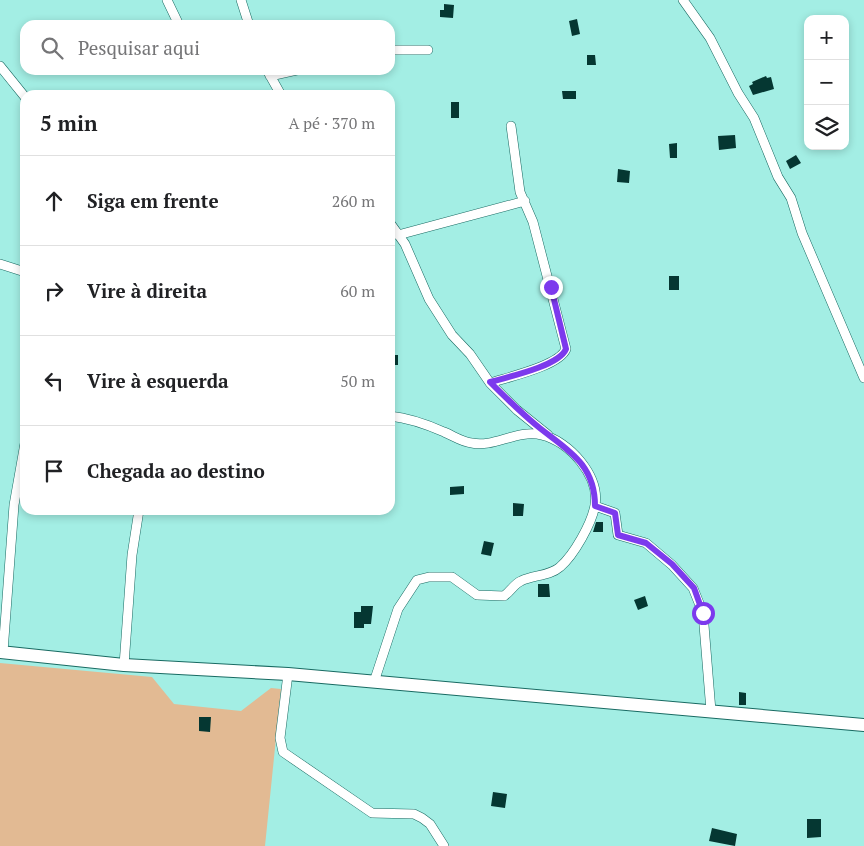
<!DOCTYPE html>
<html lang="pt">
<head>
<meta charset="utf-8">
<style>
  body { margin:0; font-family:"PT Serif",serif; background:#f6f6f6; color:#202124 }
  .controls { position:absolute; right:15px; top:15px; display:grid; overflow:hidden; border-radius:10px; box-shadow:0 2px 8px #0003 }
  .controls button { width:45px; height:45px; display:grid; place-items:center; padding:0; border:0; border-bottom:1px solid #e0e0e0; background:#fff; color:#202124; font:25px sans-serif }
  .stop { position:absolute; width:15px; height:15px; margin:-11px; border:4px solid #7c3aed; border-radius:50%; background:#fff }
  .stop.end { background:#7c3aed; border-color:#fff; box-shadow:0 1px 5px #0008 }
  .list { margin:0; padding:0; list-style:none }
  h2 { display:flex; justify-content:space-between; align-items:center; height:65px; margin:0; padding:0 20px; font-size:21px }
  h2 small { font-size:16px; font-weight:400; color:#757577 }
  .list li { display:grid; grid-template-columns:32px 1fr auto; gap:15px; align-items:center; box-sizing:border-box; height:90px; padding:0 20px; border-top:1px solid #e0e0e0 }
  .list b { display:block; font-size:19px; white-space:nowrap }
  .list em { font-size:16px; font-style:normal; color:#757577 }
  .icon { flex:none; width:28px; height:28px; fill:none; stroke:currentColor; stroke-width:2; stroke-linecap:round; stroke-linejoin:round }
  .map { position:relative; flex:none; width:864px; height:846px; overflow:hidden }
  .search { position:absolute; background:#fff; box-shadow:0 2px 8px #0003; left:20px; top:20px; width:375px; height:55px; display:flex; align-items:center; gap:12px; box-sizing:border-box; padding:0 18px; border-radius:15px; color:#757577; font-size:19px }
  .panel { position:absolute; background:#fff; box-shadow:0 2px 8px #0003; left:20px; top:90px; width:375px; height:425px; border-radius:15px }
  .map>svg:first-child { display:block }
</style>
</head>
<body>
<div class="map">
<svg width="864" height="846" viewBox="0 0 864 846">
  <rect width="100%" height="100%" fill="#a3eee4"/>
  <path fill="#e2ba93" d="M0 663 152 677 174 704 241 711 271 688 281 689 265 846H0Z"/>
  <path fill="#053732" d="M444 4 454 5 453 18 440 17V10H444Z
    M577 19 580 34 572 36 569 21Z
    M587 55H595L596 65H587Z
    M766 76 767 78 771 77 774 89 753 95 749 86 753 84 752 82Z
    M562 91H576V99H563Z
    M451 102H459V118H451Z
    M735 135 736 148 719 150 718 136Z
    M677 143V158H670L669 144Z
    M796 155 801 163 790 169 786 161Z
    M618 169 630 171 629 183 617 182Z
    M669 276H679V290H669Z
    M390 355H398V365H390Z
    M464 486V494L450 495V487Z
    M513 503 524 504 523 516H513Z
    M596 522H603V532H593Z
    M484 541 494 543 491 556 481 554Z
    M538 584H549L550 597H538Z
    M645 596 648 606 638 610 634 600Z
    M361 606H373L371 624H364V628H354V612H361Z
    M739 692 746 693V705H739Z
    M199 717H211L210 732 199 731Z
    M493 792 507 794 505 808 491 806Z
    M807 819H821V837L807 838Z
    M712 828 737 834 735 846 709 841Z"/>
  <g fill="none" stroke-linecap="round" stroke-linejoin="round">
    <defs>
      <path id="street" d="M167 0 179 25
        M241 0 249 25
        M683 0 710 38 738 93 754 118 778 177 791 198 802 233 864 378
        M390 50H428
        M0 66 25 97
        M267 70 281 95
        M270 76 297 70
        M390 223 405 244 429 299 452 335 470 354 490 383 517 410 548 435
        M398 235 525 201
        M0 264 25 272
        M490 383C508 377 559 366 566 349L533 222 520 192 511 126
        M595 506 615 513 618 535 646 543 672 565 693 588 703 613 711 711
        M3 652 14 505 25 443
        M124 665 132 555 139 510
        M288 674 280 738 283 752 372 813 414 814 422 818 430 824 444 846
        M374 682 398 609 417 580 429 577H452L477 595 504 596C511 591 514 584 521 581 533 575 550 576 560 567 574 555 592 523 595 505 600 476 569 441 542 435 517 429 494 448 472 443 462 442 454 436 444 432 426 424 409 418 390 416"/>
      <path id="secondary" d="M0 652 124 665 288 674 864 725"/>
    </defs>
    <use href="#street" stroke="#186a62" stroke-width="10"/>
    <use href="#secondary" stroke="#186a62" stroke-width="14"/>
    <use href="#street" stroke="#fff" stroke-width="9"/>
    <use href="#secondary" stroke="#fff" stroke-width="12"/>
  </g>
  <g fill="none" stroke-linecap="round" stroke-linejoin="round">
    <path stroke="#7c3aed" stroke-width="6" d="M551 287 566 349C559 366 508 377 490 382 505 397 520 412 536 425 565 449 595 462 595 506L615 513 618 535 646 543 672 564 694 588 703 613"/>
  </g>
</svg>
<div class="controls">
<button>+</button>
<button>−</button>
<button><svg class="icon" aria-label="layers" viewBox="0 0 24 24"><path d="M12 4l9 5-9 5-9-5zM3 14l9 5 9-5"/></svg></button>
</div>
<div class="stop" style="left:703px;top:613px"></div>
<div class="stop end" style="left:551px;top:287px"></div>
<div class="search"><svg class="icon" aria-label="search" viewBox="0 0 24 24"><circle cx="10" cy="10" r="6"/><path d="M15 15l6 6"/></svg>Pesquisar aqui</div>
<section class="panel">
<h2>5 min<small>A pé · 370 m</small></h2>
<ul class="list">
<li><svg class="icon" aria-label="ahead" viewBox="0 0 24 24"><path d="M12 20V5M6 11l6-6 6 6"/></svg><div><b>Siga em frente</b></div><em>260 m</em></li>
<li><svg class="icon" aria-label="right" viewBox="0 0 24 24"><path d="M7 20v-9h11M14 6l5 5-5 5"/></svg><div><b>Vire à direita</b></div><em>60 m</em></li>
<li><svg class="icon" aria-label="left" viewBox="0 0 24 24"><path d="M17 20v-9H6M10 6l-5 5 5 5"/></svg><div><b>Vire à esquerda</b></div><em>50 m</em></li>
<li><svg class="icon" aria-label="arrive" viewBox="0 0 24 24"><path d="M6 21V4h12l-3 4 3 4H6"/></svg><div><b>Chegada ao destino</b></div></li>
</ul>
</section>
</div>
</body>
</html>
